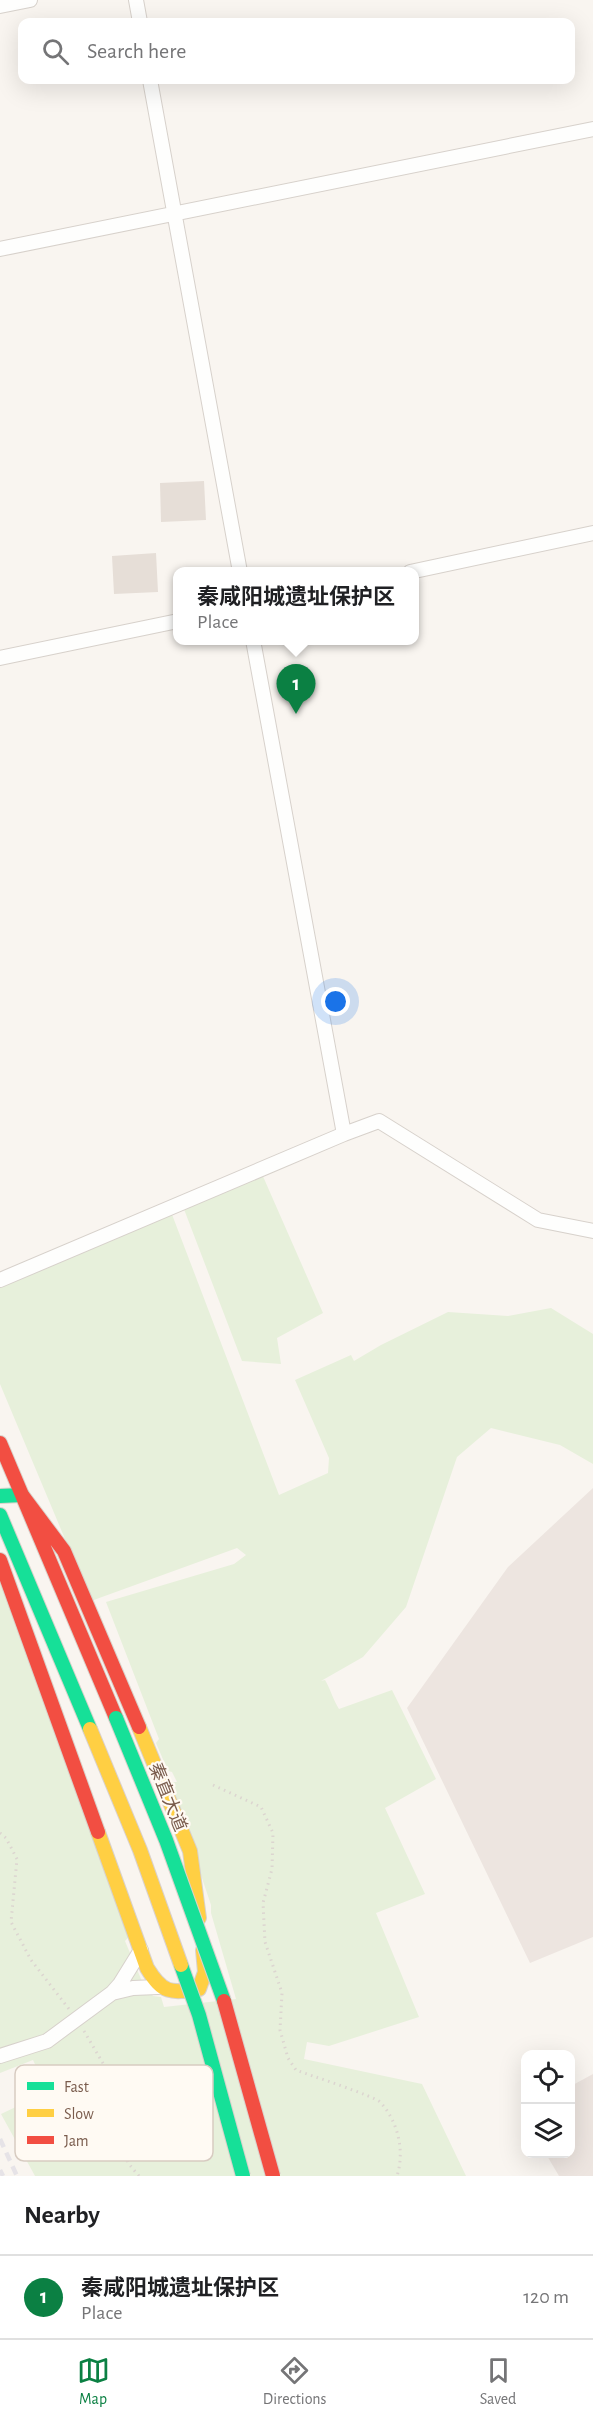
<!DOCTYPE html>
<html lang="en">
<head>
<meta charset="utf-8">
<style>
  body { margin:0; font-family:"Alegreya Sans","Noto Sans SC",sans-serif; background:#f6f6f6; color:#202124 }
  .controls { position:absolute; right:18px; bottom:18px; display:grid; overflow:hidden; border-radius:12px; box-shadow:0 6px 24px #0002 }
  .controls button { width:54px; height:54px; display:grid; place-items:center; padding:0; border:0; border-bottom:2px solid #e0e0e0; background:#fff; color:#202124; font:30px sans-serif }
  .you { position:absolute; left:336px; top:1002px; width:21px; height:21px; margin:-15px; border:4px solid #fff; border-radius:50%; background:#1a73e8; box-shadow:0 0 0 9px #1a73e833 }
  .badge { display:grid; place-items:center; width:39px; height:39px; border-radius:50%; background:#0b8043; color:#fff; font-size:20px; font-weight:700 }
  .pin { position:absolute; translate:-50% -50px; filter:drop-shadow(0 2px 3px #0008) }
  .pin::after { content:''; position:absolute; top:32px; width:21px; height:18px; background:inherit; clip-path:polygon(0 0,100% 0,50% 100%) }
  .popup { position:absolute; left:173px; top:567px; width:246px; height:78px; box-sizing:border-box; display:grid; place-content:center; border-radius:12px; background:#fff; filter:drop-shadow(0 2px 4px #0005); font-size:20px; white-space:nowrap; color:#757577 }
  .popup b { font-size:22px; color:#202124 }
  .popup::after { content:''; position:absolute; left:50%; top:100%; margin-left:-12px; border:12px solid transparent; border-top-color:#fff }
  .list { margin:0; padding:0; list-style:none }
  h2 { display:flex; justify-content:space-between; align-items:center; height:78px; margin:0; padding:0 24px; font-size:26px }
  h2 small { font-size:20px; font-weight:400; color:#757577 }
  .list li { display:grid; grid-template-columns:39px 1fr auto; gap:18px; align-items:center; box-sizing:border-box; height:84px; padding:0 24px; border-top:2px solid #e0e0e0 }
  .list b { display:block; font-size:22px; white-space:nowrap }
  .list p { margin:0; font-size:20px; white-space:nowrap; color:#757577 }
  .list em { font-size:20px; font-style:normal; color:#757577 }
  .icon { flex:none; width:33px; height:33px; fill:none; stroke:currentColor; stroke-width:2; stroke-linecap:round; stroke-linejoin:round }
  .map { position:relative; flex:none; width:593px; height:2176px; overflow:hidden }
  .search { position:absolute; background:#fff; box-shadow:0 6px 24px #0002; left:18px; right:18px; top:18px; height:66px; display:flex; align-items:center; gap:15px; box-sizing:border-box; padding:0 21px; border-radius:12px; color:#757577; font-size:22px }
  .sheet { height:162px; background:#fff }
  nav { display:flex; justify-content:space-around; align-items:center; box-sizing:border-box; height:84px; border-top:2px solid #e0e0e0; background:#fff; font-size:16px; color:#757577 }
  nav a { display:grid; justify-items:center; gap:3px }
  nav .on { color:#0b8043 }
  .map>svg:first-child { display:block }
</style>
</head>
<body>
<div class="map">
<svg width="593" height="2176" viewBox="0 0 593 2176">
  <rect width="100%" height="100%" fill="#f9f5f0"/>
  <path fill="#ede5e0" d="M593 1488V1937L530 1963 407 1708 508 1567Z
    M593 2074V2176H559L546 2154H570L571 2086Z"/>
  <path fill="#e7f0db" d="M258 1165 323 1313 277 1338 281 1364 242 1361 182 1204Z
    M168 1204 279 1495 328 1473 329 1458 295 1380 351 1355 354 1361 381 1345 448 1312 508 1316 551 1308 593 1334V1464L560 1445 491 1428 457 1457 406 1607 363 1657 321 1681 325 1680C331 1690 333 1700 339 1709L392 1690 436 1779 385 1808 425 1894 376 1913 419 2017 329 2046 307 2042 304 2059 422 2084 466 2176H35L1 2114 41 2095 33 2078 39 2073 33 2060 0 2073V1578L135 1930 125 1941 141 1979 153 1996 161 1997 164 2007 236 1999 211 1913V1905L170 1782H177L172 1772 168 1771 156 1743 159 1739 106 1602 234 1564 246 1555 237 1548 91 1601 0 1384V1277Z"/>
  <path fill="#e6ded7" d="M204 481 206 520 161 522 160 483Z
    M156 553 158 592 114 594 112 556Z"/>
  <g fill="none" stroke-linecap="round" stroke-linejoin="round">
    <defs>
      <path id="street" d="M136 0 140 22
        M0 6 30 0
        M150 80 240 572
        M0 249 593 129
        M410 572 593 533
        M0 658 178 621
        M344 1134 379 1121 538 1220 593 1231
        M0 1280 344 1134 253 640
        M141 1950 120 1984 112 1993 133 1988 158 1987
        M0 2056 47 2041 112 1993"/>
      <path id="fast" d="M0 1496 22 1495
        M0 1515 90 1729"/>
      <path id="slow" d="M139 1727 190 1851 199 1918
        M98 1832 147 1968C163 1994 170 1993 199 1989L205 1972 203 1950"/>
      <path id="jam" d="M0 1443 22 1495 64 1551 139 1727
        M22 1495 116 1718
        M0 1560 98 1832"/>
    </defs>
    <use href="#street" stroke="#d7d1cb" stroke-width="16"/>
    <use href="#fast" stroke="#d9d2cb" stroke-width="16"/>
    <use href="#slow" stroke="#d9d2cb" stroke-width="16"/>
    <use href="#jam" stroke="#d9d2cb" stroke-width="16"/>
    <path stroke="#dcd5d0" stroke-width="3" stroke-dasharray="1.5 4.5" stroke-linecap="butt" d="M213 1785 261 1807 273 1833 272 1869 263 1903 265 1942 282 1993 280 2030 288 2058 296 2070C309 2075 374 2096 380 2102 398 2121 405 2151 397 2176
      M0 1833 6 1838 17 1859 11 1922 31 1960 69 2009
      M84 2031 104 2065 112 2109 128 2163 139 2176"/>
    <use href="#street" stroke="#fefefd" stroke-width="14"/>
    <use href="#fast" stroke="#16e098" stroke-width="14"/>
    <use href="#slow" stroke="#ffcf43" stroke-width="14"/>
    <use href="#jam" stroke="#f24e42" stroke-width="14"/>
    <path stroke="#e6e3e7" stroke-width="4.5" stroke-dasharray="9 6" stroke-linecap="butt" d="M0 2139 17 2176
      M0 2170 3 2176"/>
    <defs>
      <path id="fast-bridge" d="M116 1718 166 1840 224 2001
        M181 1965 199 2015 243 2176"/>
      <path id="slow-bridge" d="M90 1729 140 1850 181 1965"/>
      <path id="jam-bridge" d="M224 2001 273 2176"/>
    </defs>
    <use href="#fast-bridge" stroke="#dad1cc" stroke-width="16" stroke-linecap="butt"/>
    <use href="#slow-bridge" stroke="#dad1cc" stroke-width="16" stroke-linecap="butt"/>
    <use href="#jam-bridge" stroke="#dad1cc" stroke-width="16" stroke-linecap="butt"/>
    <use href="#fast-bridge" stroke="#16e098" stroke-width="14"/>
    <use href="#slow-bridge" stroke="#ffcf43" stroke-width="14"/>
    <use href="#jam-bridge" stroke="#f24e42" stroke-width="14"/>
  </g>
  <g text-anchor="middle" stroke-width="4.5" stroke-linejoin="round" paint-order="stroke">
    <g font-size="18" fill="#7a5c4d" stroke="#fffaf3">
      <text transform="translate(168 1797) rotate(68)" y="6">秦直大道</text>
    </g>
  </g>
  <rect x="15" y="2065" width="198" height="96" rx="9" fill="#fffaf3" stroke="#d7cbc1" stroke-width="1.5"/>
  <rect x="27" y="2082" width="27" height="8" fill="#16e098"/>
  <rect x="27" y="2109" width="27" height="8" fill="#ffcf43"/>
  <rect x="27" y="2136" width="27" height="8" fill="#f24e42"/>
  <g font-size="16" fill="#7a5c4d">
    <text x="64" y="2092">Fast</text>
    <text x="64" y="2119">Slow</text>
    <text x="64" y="2146">Jam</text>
  </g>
</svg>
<div class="controls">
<button><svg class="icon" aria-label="locate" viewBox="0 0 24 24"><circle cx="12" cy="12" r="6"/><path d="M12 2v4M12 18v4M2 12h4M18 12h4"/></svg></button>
<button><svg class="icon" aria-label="layers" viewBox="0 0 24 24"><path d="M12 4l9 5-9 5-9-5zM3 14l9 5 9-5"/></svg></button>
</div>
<div class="you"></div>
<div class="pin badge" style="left:296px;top:714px">1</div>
<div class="popup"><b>秦咸阳城遗址保护区</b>Place</div>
<div class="search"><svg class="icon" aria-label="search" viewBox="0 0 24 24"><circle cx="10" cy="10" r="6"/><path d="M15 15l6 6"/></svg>Search here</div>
</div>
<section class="sheet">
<h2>Nearby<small></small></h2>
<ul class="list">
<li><span class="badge">1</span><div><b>秦咸阳城遗址保护区</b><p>Place</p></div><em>120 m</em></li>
</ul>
</section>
<nav>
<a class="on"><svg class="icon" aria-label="map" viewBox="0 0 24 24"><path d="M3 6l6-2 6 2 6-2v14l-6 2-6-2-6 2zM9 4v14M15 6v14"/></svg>Map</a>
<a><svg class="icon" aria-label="directions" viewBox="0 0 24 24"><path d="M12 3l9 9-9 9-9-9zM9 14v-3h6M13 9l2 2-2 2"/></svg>Directions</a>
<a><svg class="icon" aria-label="saved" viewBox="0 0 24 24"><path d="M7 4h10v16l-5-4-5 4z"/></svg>Saved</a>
</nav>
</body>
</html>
